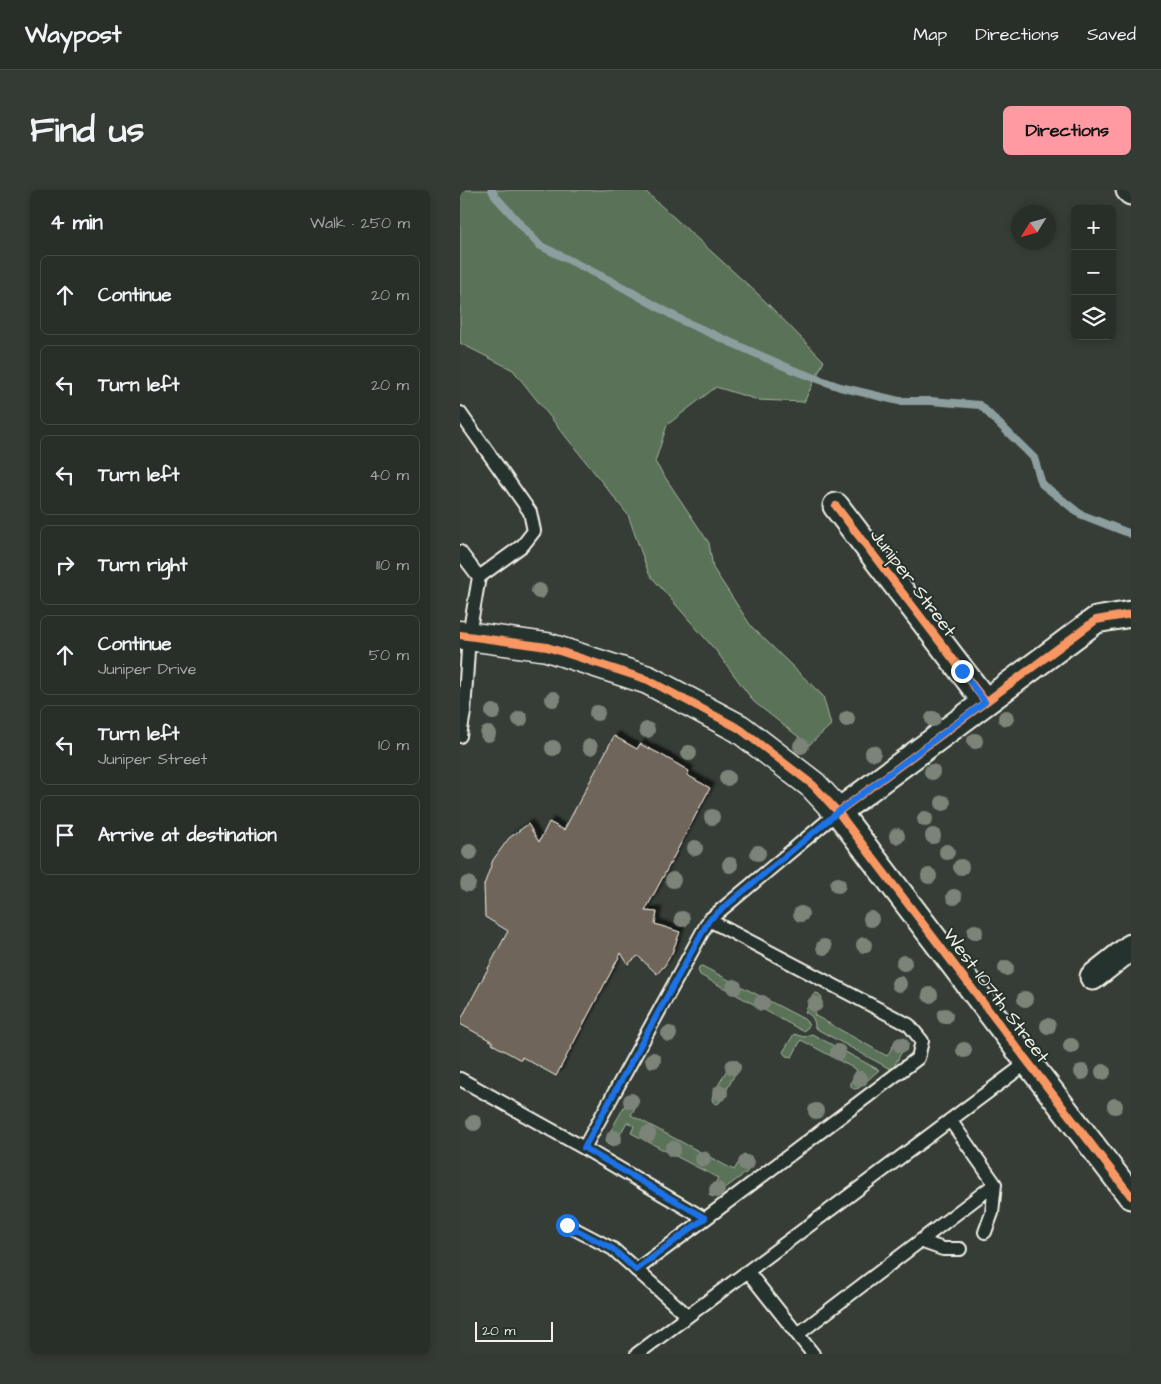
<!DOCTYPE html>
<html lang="en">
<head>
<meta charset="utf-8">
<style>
  body { margin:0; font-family:"Architects Daughter",sans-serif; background:#343a34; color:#f1f3f6 }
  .controls { position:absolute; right:15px; top:15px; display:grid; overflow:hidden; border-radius:8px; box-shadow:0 2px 8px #0003 }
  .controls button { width:45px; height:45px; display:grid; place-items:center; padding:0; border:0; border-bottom:1px solid #444a45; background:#282e28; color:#f1f3f6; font:25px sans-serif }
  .compass { position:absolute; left:551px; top:15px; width:45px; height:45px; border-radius:50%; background:#282e28; box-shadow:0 2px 8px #0003; rotate:233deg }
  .scale { position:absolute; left:15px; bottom:12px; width:78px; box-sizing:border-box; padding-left:5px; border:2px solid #f4f1e8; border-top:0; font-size:14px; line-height:18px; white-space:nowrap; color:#f4f1e8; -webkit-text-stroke:4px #26332d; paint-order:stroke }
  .stop { position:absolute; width:15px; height:15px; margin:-11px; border:4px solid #1a73e8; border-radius:50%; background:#fff }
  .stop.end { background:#1a73e8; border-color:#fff; box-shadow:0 1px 5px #0008 }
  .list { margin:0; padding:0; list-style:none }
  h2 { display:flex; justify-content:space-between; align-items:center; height:65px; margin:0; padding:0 20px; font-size:21px }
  h2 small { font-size:16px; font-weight:400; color:#a5a8a8 }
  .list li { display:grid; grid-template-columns:32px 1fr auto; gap:15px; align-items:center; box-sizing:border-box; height:80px; margin:0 10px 10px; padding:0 10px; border:1px solid #444a45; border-radius:8px }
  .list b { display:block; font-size:19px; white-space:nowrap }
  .list p { margin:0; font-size:16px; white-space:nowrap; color:#a5a8a8 }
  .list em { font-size:16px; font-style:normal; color:#a5a8a8 }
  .icon { flex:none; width:28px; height:28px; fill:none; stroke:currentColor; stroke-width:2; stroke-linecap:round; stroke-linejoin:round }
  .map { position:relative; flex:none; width:671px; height:1164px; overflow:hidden; border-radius:8px }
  header { display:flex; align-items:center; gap:30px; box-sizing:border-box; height:70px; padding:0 25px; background:#282e28; border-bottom:1px solid #444a45 }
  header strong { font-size:24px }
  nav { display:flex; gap:28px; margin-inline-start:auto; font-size:18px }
  .intro { display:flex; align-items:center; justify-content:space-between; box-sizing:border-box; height:120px; padding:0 30px }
  h1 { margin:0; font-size:35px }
  .button { padding:12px 22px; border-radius:8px; background:#ff9aa2; color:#111; font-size:18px; font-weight:700 }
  main { display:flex; gap:30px; padding:0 30px }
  aside { flex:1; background:#282e28; border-radius:8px; box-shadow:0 2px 8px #0003 }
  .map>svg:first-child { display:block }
</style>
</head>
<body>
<header>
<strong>Waypost</strong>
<nav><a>Map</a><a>Directions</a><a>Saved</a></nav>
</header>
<div class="intro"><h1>Find us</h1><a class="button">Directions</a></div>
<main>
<aside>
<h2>4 min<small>Walk · 250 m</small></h2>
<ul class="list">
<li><svg class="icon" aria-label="ahead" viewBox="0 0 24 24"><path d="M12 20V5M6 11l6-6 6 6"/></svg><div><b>Continue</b></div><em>20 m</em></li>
<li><svg class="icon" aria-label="left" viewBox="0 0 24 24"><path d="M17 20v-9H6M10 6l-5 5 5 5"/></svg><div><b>Turn left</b></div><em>20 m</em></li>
<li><svg class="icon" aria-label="left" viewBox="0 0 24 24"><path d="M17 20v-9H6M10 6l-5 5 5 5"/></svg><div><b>Turn left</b></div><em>40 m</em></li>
<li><svg class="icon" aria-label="right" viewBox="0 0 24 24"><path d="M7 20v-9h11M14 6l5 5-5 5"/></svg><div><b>Turn right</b></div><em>110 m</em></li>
<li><svg class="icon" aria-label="ahead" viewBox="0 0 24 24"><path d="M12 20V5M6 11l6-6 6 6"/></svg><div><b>Continue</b><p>Juniper Drive</p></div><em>50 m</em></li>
<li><svg class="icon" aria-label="left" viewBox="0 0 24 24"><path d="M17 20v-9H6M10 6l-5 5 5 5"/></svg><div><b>Turn left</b><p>Juniper Street</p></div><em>10 m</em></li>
<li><svg class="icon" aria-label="arrive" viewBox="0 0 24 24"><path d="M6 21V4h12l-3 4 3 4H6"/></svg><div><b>Arrive at destination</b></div></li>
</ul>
</aside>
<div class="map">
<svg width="671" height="1164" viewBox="0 0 671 1164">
  <defs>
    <filter id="shadow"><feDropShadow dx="4.5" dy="-4.5" stdDeviation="1" flood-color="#0009"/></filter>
  </defs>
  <rect width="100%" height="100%" fill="#353d36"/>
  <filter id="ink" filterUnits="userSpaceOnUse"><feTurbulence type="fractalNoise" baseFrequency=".02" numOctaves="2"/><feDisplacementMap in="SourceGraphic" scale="10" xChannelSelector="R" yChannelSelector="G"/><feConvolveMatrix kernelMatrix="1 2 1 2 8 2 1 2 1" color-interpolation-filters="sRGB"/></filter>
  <g filter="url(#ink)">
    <path fill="#5a7359" stroke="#a7b2a0" d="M0 0H184L299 105 364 171 344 212 298 210 256 197 207 235 195 272 249 353 253 378 291 436 363 506 371 535 349 555 294 512 257 462 189 384 168 325 53 180 0 153Z
      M242 776 344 829 347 832 349 836 346 839 343 841 339 839 240 785 238 780 239 777Z
      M356 803 359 804 362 807 354 825 427 866 436 851 440 850 444 853 445 856 432 880 355 838C355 829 352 826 345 822L353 805Z
      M334 844 344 847 352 844 419 880 399 898 394 899 391 897V892L397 880 341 850 332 867 326 866 323 862Z
      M275 871 278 872 279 875 278 878 262 909 259 913 256 914 253 912 252 909 253 905 270 874Z
      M175 906 179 910 171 925 274 980 284 964 289 967 291 974 287 982 253 1007 249 1005 258 988 171 943 174 936 167 932 153 957 147 954 146 949 169 908Z"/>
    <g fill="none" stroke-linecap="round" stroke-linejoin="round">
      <path stroke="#8d9e9f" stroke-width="8" d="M32 0 35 6 79 55 157 94 223 131 333 180 380 197 439 211H471L520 215 574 268 582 294 620 324 671 344"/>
    </g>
    <path fill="#70655a" stroke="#f4f1e8" filter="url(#shadow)" d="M154 546 177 559 180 554 200 564 229 581 227 585 250 598 185 721 197 722 195 734 220 742 212 763 205 775 197 784 178 766 168 774 161 763 96 886 62 867 61 870 32 854 33 852 0 834V831L48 741 25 727 24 695 33 670 49 648 68 634 79 652 89 632 104 640Z"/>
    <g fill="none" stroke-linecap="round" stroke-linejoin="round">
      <defs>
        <path id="service" d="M0 223 70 322 74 341 63 355 19 387
          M0 362 19 387 9 445 4 522 0 546
          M0 889 124 958 249 730 378 622
          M124 958 245 1029 458 868 462 851 449 835 249 730
          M107 1035 153 1059 228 1126
          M525 1042 532 1023 535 994
          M460 1051 483 1059H500
          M176 1080 245 1029
          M288 1082 353 1164
          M338 1144 535 994 490 930
          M177 1164 568 872"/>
        <path id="minor" d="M669 0 671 2
          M376 316 525 511
          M671 424 636 430 378 622 568 872 671 1006
          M633 787 671 757"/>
        <path id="tertiary" d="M0 445 87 457 188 490 280 539 353 595 378 622"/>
      </defs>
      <use href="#service" stroke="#f4f1e8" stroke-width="16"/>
      <use href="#minor" stroke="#f4f1e8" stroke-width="29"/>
      <use href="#tertiary" stroke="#f4f1e8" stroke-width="31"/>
      <use href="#service" stroke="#26332d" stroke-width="12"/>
      <use href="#minor" stroke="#26332d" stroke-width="25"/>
      <use href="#tertiary" stroke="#26332d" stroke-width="28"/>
      <defs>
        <path id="cycleway" d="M376 316 525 511
          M0 445 87 457 188 490 280 539 353 595 378 622 568 872 671 1006
          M378 622 636 430 671 424"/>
      </defs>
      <use href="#cycleway" stroke="#26332d" stroke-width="11"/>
      <use href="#cycleway" stroke="#f99763" stroke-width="8"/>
    </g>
    <g fill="#7c8479">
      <circle cx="79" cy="401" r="8"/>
      <circle cx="93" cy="509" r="8"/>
      <circle cx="33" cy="522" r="8"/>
      <circle cx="137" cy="523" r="8"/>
      <circle cx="546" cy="528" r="8"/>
      <circle cx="60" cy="529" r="8"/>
      <circle cx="387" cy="529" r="8"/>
      <circle cx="473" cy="529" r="8"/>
      <circle cx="187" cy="540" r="8"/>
      <circle cx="28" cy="544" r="8"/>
      <circle cx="515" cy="551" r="8"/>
      <circle cx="341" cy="556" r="8"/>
      <circle cx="130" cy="557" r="8"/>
      <circle cx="93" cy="558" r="8"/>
      <circle cx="229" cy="563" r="8"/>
      <circle cx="413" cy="563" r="8"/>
      <circle cx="472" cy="582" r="8"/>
      <circle cx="267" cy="588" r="8"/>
      <circle cx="483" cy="613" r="8"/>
      <circle cx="252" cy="627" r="8"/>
      <circle cx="465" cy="629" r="8"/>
      <circle cx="437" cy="646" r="8"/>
      <circle cx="473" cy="646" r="8"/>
      <circle cx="235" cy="658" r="8"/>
      <circle cx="10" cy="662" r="8"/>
      <circle cx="487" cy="662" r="8"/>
      <circle cx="298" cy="663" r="8"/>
      <circle cx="270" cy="675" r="8"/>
      <circle cx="501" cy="677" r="8"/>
      <circle cx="469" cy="686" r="8"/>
      <circle cx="213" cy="690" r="8"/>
      <circle cx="8" cy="694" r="8"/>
      <circle cx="378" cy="695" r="8"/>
      <circle cx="494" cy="707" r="8"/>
      <circle cx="341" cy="724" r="8"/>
      <circle cx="222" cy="729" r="8"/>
      <circle cx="411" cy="729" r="8"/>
      <circle cx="515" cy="742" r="8"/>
      <circle cx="404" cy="755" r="8"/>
      <circle cx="364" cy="757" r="8"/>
      <circle cx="444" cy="773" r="8"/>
      <circle cx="546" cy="778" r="8"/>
      <circle cx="439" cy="794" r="8"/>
      <circle cx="274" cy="797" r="8"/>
      <circle cx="470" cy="805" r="8"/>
      <circle cx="565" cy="809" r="8"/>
      <circle cx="302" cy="813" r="8"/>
      <circle cx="355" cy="814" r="8"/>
      <circle cx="485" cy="826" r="8"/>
      <circle cx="588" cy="836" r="8"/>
      <circle cx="209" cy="844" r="8"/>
      <circle cx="441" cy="855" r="8"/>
      <circle cx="611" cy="856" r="8"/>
      <circle cx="504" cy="860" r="8"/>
      <circle cx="378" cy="862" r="8"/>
      <circle cx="193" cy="870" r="8"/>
      <circle cx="273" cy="877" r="8"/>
      <circle cx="622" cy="882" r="8"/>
      <circle cx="643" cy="882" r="8"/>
      <circle cx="400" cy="889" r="8"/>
      <circle cx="260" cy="903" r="8"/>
      <circle cx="171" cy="911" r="8"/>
      <circle cx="655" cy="916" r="8"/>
      <circle cx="356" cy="921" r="8"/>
      <circle cx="14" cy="933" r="8"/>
      <circle cx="188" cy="944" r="8"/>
      <circle cx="154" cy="948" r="8"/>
      <circle cx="213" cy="959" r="8"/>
      <circle cx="243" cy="969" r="8"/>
      <circle cx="286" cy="973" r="8"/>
      <circle cx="257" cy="1000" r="8"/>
    </g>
  </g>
  <g fill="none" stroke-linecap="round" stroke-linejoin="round" filter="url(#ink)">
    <path stroke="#1a73e8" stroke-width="6" d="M107 1035 153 1059 176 1080 245 1028 124 958 249 730 378 622 525 512 502 481"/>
  </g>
  <g text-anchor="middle" stroke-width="4" stroke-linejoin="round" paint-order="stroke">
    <g font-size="19" fill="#f4f1e8" stroke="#26332d">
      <text transform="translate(454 392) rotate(53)" y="7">Juniper Street</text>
      <text transform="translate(537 805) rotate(53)" y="7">West 107th Street</text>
    </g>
  </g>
</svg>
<div class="controls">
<button>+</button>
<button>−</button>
<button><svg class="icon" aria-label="layers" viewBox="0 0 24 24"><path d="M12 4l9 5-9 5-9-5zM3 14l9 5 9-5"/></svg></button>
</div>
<svg class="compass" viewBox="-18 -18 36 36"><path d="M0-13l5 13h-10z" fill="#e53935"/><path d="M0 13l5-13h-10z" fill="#a5a8a8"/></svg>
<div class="scale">20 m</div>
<div class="stop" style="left:107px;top:1035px"></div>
<div class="stop end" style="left:502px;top:481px"></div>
</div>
</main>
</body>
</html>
